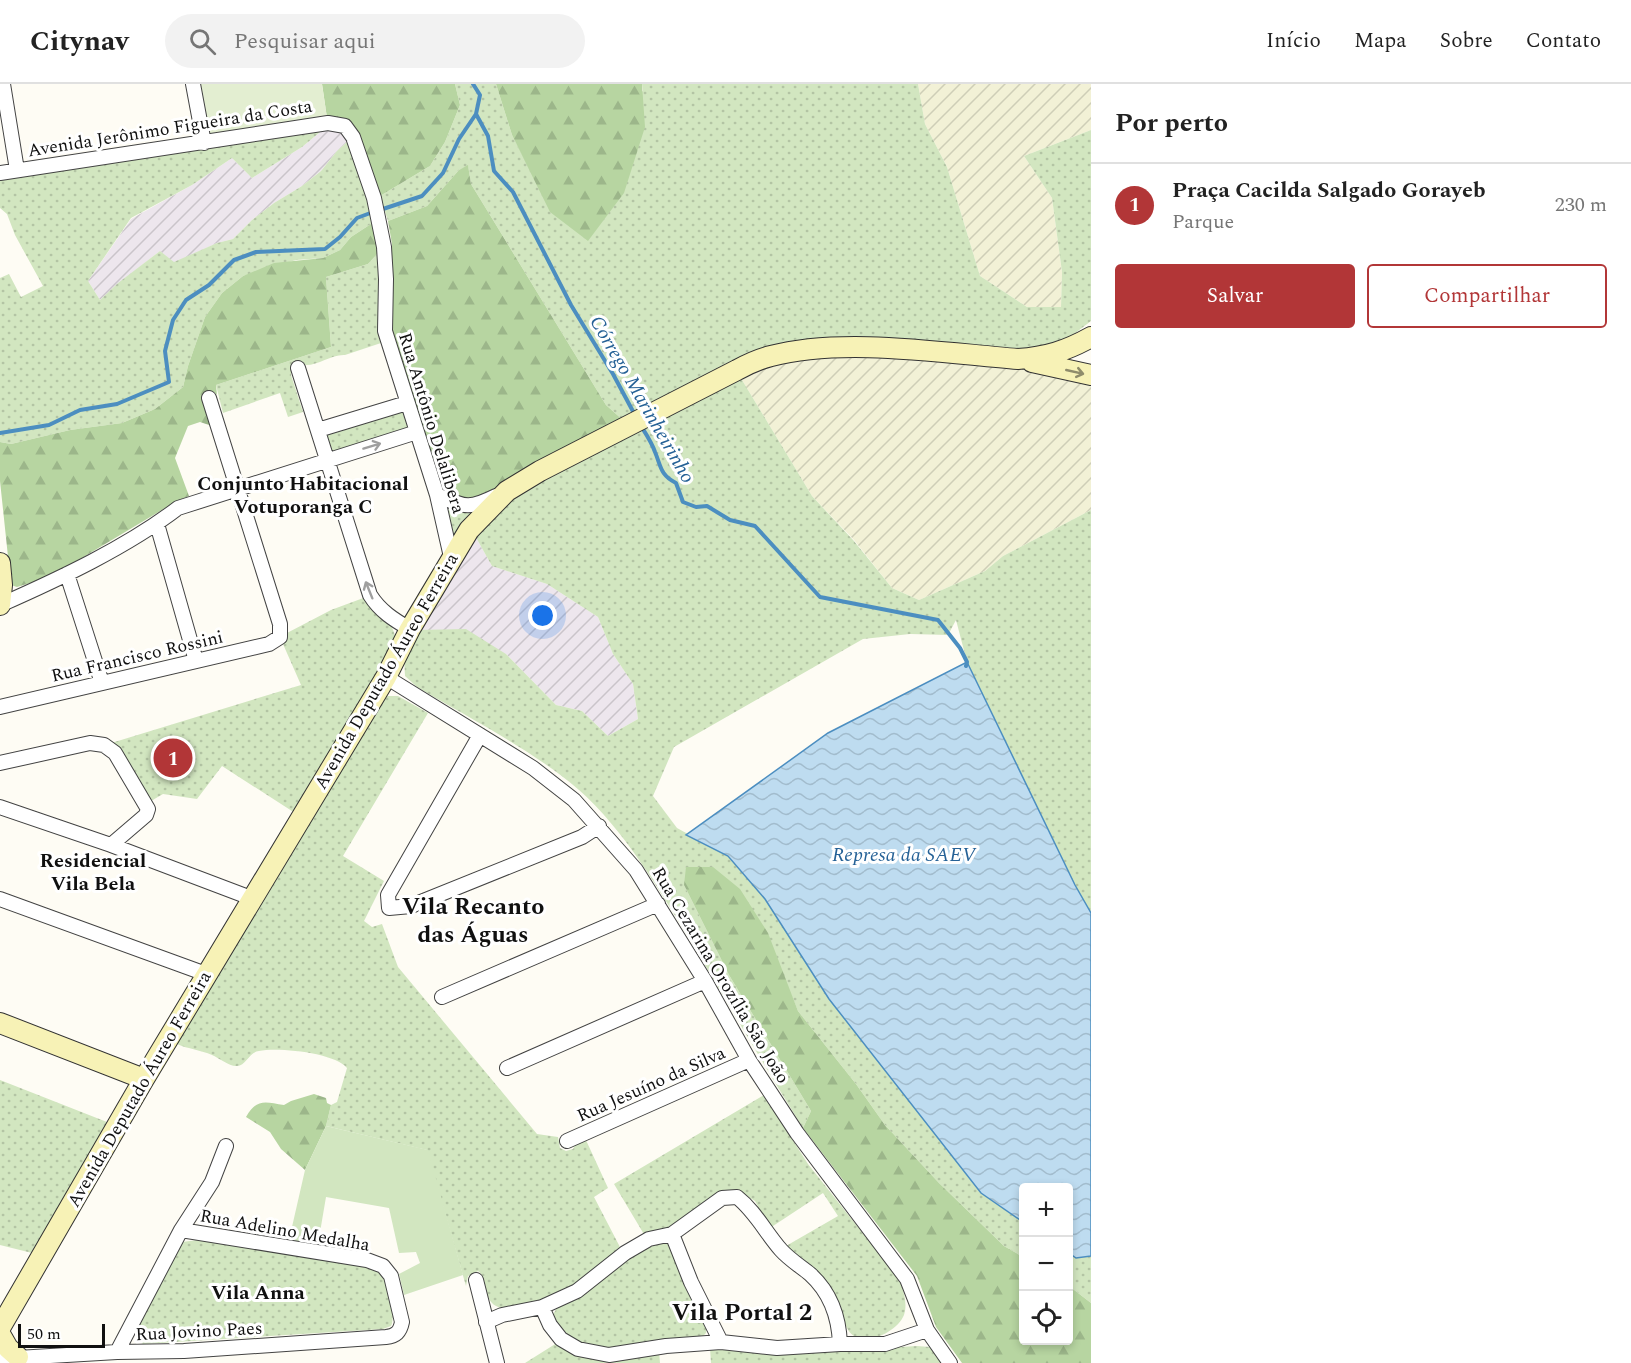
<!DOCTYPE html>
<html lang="pt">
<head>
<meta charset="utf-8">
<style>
  body { margin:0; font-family:Spectral,serif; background:#f2f2f2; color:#222 }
  .controls { position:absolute; right:18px; bottom:18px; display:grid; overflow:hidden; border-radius:6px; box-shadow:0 3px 9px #0003 }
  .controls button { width:54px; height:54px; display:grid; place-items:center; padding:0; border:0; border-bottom:2px solid #e0e0e0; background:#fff; color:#222; font:30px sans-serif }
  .scale { position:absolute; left:18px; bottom:15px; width:87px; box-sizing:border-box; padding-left:6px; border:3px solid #101010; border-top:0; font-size:16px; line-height:21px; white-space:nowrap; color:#101010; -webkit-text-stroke:4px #fff; paint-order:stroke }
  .you { position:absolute; left:543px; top:532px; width:21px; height:21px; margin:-15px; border:4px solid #fff; border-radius:50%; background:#1a73e8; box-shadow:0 0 0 9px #1a73e833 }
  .badge { display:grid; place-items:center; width:39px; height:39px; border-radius:50%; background:#b23637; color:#fff; font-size:20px; font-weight:700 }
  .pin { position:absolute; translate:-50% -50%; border:3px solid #fff; box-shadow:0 2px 6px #0006 }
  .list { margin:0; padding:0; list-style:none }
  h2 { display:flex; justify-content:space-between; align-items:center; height:78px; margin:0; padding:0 24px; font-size:26px }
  h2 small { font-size:20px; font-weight:400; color:#767676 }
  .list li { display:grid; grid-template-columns:39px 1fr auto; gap:18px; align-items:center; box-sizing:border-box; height:84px; padding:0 24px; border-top:2px solid #e0e0e0 }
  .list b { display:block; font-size:22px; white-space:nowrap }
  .list p { margin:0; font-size:20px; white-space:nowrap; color:#767676 }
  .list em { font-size:20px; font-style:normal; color:#767676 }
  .actions { display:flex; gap:12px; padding:18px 24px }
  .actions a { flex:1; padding:14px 0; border:2px solid #b23637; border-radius:6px; text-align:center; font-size:21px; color:#b23637 }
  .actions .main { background:#b23637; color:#fff }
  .icon { flex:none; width:33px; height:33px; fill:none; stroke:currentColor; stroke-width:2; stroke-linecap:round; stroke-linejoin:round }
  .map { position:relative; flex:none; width:1091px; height:1279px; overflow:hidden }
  header { display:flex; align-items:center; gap:36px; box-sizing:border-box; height:84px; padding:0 30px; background:#fff; border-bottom:2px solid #e0e0e0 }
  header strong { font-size:28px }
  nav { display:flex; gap:33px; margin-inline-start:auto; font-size:21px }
  .search { width:420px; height:54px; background:#f2f2f2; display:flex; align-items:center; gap:15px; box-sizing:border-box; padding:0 21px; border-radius:33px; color:#767676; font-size:22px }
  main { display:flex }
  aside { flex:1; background:#fff }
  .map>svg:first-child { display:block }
</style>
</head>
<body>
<header>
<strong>Citynav</strong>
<div class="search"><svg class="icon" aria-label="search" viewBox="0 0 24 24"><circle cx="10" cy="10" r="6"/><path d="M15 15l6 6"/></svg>Pesquisar aqui</div>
<nav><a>Início</a><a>Mapa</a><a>Sobre</a><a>Contato</a></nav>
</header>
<main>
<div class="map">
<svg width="1091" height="1279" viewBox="0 0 1091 1279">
  <defs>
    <pattern id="industrial-furrows" width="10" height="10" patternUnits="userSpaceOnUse" patternTransform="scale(1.5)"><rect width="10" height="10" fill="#ede6ed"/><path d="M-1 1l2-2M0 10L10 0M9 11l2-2" fill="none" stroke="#cac4ca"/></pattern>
    <pattern id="farmland-furrows" width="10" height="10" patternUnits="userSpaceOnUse" patternTransform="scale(1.5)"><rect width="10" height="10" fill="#f2f1d6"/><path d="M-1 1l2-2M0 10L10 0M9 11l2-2" fill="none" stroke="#ceceb7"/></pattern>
    <pattern id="grass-dots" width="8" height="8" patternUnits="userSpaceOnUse" patternTransform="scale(1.5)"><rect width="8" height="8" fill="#d2e6c0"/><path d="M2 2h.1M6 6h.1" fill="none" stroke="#b3c4a4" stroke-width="1.8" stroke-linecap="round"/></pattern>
    <pattern id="forest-firs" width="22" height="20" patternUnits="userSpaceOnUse" patternTransform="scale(1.5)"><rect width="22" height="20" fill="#b7d5a1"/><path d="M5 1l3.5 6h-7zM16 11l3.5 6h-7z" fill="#9cb68a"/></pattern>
    <pattern id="water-waves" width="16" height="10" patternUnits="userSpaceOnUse" patternTransform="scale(1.5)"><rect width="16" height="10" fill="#bedcf0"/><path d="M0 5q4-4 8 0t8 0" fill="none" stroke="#a2bccd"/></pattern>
  </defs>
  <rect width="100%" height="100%" fill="#fefcf4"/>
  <path fill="url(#industrial-furrows)" d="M325 44 339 47 348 57 337 67 321 87 302 102 274 119 252 136 233 155 217 159 174 179 160 167 119 199 100 216 88 197 131 135 192 101 232 74 252 94 302 63Z
    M474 450 492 482 547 500 598 533 613 570 633 600 638 635 608 652 582 627 556 621 506 570 416 546Z"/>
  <path fill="url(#farmland-furrows)" d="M918 0H1091V46L1024 72 1052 114 1062 188 1061 224 1027 223 980 192 947 83 925 40Z
    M822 267 1017 279 1091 294V426L1003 472 985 487 919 516 892 504 854 456 812 412 739 291Z"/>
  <path fill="url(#grass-dots)" d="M455 0H496L512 51 529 84 643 7 642 0H918L925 40 947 83 980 192 1027 223H1061L1062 188 1052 114 1024 72 1091 46V237L1057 263 1039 267 819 259 625 338 606 321 471 100 468 82 459 86 427 122 388 137 380 112 430 82 445 58 460 21Z
    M325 44 302 63 252 94 232 74 192 101 131 134 88 197 100 216 118 199 160 167 174 178 217 159 233 155 252 136 274 119 302 102 321 87 337 67 348 57 369 115 374 138 351 153 340 166 323 174 296 176 243 192 222 209 205 233 188 282 183 303 155 325 122 339 70 346 11 360 0 358V194L9 190 21 213 43 202 15 151 7 130 0 124V96Z
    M379 168 381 194 378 248 381 259 345 271C330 270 314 285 300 280L292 283 291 291 303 328 288 333 280 309 223 329 216 301 331 263 326 193 368 180Z
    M739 291 812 412 854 457 892 504 919 516 985 487 1003 472 1091 426V829L1075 801 967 578 956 536 948 551 910 550 863 555 674 663 653 712 677 744 728 772 766 815 829 915 981 1109 1023 1138V1173L1004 1162 939 1099 885 1041 856 1000 798 927 782 889 684 801 729 891 811 1027 803 1044C764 982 728 919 690 856 658 804 625 747 579 706 534 667 469 634 417 603L405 592 404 572 416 546 466 545 506 570 556 621 582 627 608 652 638 635 633 600 613 570 598 533 547 500 492 482 474 450 510 412Z
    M397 327 403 329 408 343 406 347 333 369 328 367 324 353 326 350Z
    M447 422 460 427H475L451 460 445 429Z
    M366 513C378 526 393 537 396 556L295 729 222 682 197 715 163 710 151 717 108 660 301 601 283 560 287 549 331 526Z
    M382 612H398L428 629 343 772 384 797 364 837 372 843 382 840 398 883 537 1050 558 1053 560 1064 566 1067 573 1065 577 1058 585 1054 608 1104 594 1113 621 1165C607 1177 591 1194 575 1203 562 1211 508 1230 496 1222 482 1214 489 1195 478 1187L468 1192 466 1202 427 1066 326 1042 331 1021 337 1018 347 984C335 969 279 963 259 967 249 968 246 982 237 982 230 983 219 974 212 971 201 966 188 965 177 960L175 957Z
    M0 996 112 1040 36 1170 0 1161Z
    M764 1011 808 1080 899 1195C903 1205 908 1219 904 1231 898 1246 873 1259 858 1254 844 1249 844 1232 838 1220 832 1208 824 1195 815 1185 806 1176 795 1170 786 1162L838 1132 823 1109 770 1144 755 1117 742 1109 693 1128 669 1143 645 1152 614 1100Z
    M198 1156 365 1181C371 1183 378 1185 382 1190 389 1198 396 1233 391 1242L383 1245 143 1260 136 1253 140 1231 182 1158Z
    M660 1157 671 1161 684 1199 707 1241 706 1249 700 1255C665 1260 616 1274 583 1261 572 1257 562 1247 554 1238V1229L558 1222 629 1171Z
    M1068 1169 1076 1174 1091 1172V1219L1069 1202Z
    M560 1257 577 1268 659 1267 660 1279H525Z
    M917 1262 930 1263 942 1279H711L710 1264 755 1269 779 1270Z"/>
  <path fill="url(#forest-firs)" d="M322 0H455L460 21 445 58 430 82 380 112 363 68 327 34Z
    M496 0H642L645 43 624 109 588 157 550 128 512 51Z
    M468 81 471 100 606 321 625 338 484 412C464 417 458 416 442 403L391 245 392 160 388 137 427 122 459 86Z
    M374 138 379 168 368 180 326 193 331 263 216 301 217 311 214 308 205 312 212 342 200 338 188 342 175 374 189 412 177 417 50 493 17 503 11 501 0 397V358L11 360 70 346 122 339 155 325 183 303 188 282 205 233 222 209 243 192 274 179 323 174 340 166 351 153Z
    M686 783H713L740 805 768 849 798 927 856 1000 885 1041 939 1099 1004 1162 1023 1173V1256H1068L1069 1202 1091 1219V1279H962L936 1243 917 1192 803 1044 811 1027 729 891 684 801Z
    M314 1010 326 1014 327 1019 331 1021 326 1042 305 1086 281 1065 270 1048 246 1033C257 1014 265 1018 284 1021L291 1017Z"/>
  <path fill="#d2e6c0" d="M326 1042 428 1066 463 1191 404 1211 399 1190 420 1179 416 1168 399 1169 389 1124 326 1113 318 1160 289 1156 305 1086Z"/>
  <path fill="#e3eed1" d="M199 0H322L327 34 213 53 207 47Z"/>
  <path fill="url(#water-waves)" stroke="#4c8ec0" stroke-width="1.5" d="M967 578 1075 801 1091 829V1172L1076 1174 1069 1169 1068 1104H1023V1138L981 1109 829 915 765 815 728 772 686 751 828 649Z"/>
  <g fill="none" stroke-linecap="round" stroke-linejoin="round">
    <path stroke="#4c8ec0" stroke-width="4" d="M473 0 480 11 476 30 488 52 494 87 513 108 571 221 613 290 636 333
      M380 126 422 112 443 89 459 55 476 30
      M641 342C646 350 652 359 655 368 661 382 660 391 676 399L683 418 696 423 707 422 730 436 755 442 820 513 938 536 960 564 967 578 966 582
      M0 349 49 341 80 326 117 320 169 298 165 267 173 236 186 216 209 201 234 176 256 168 325 165 340 153 357 134 373 128"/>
    <defs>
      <path id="minor" d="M3 0 17 86
        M193 0 204 59
        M0 89 328 39 345 42 353 53 374 114 384 163 386 195 385 247 437 411 451 473
        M298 284 370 511C380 527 394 536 410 545
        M318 346 407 319
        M437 411C465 423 468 426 496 412
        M157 440 196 577
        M67 490 102 599
        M0 521C59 495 127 463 178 424L417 348
        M386 593 533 684 574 716 636 786 705 897 749 976 797 1049 907 1195 927 1246 950 1279
        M0 623 269 560 280 553V540L209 314
        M480 651 388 811 389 824 411 822 582 753 599 742
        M0 679 90 659 104 661 115 669 148 725 146 731 111 761
        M0 723 111 761 251 814
        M0 815 206 890
        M442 913 658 820
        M507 984 705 897
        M567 1057 749 976
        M672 1150 691 1198 721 1258
        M476 1196 497 1279
        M542 1223 550 1241 561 1255 578 1265 609 1271 666 1262 721 1258 777 1264 840 1260H885L927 1246
        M486 1238 502 1231 542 1223 577 1207 625 1169 649 1155 672 1150 722 1114 737 1113C755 1127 766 1149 781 1166 789 1175 800 1182 810 1190 830 1208 839 1233 840 1260
        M117 1268 181 1146 212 1098 226 1062
        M0 1275 117 1268 184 1267 386 1253C396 1252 400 1248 402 1238L391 1192 383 1182 367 1176 181 1146"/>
      <path id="secondary" d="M1032 278 1091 291
        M0 479 2 501 0 521
        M0 939 144 995
        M0 1244 144 995 386 593 410 545 469 446 507 407 540 387 737 286C748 280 759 275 771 272 843 253 943 269 1018 275 1046 273 1066 267 1091 253
        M0 1250 8 1264 18 1273"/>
    </defs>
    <use href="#minor" stroke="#434343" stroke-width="16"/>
    <use href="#secondary" stroke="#323232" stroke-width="22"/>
    <use href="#minor" stroke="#fff" stroke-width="14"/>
    <use href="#secondary" stroke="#f7f2b6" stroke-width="20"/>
  </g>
  <defs><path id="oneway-shaft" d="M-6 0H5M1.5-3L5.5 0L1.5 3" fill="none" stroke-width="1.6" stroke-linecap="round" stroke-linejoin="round" transform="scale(1.5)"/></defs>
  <use stroke="#8f8c6b" href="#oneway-shaft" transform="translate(1075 288) rotate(13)"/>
  <g stroke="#9f9f9f">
    <use href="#oneway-shaft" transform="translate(372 362) rotate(-17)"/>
    <use href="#oneway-shaft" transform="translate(369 506) rotate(-112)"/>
  </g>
  <g text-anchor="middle" stroke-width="6" stroke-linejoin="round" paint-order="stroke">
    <g font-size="18" fill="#101010" stroke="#fff">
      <text transform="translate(170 44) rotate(-9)" y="6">Avenida Jerônimo Figueira da Costa</text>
      <text transform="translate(432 339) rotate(73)" y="6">Rua Antônio Delalibera</text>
      <text transform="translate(137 572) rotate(-13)" y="6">Rua Francisco Rossini</text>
      <text transform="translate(386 587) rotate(-60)" y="6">Avenida Deputado Áureo Ferreira</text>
      <text transform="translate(721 891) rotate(59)" y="6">Rua Cezarina Orozília São João</text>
      <text transform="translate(651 1000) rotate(-24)" y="6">Rua Jesuíno da Silva</text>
      <text transform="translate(139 1005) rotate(-60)" y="6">Avenida Deputado Áureo Ferreira</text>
      <text transform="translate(285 1146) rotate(10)" y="6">Rua Adelino Medalha</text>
      <text transform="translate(199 1247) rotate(-3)" y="6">Rua Jovino Paes</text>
    </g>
    <g font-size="20" font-style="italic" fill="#256196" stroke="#fff">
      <text transform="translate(643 315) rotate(60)" y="7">Córrego Marinheirinho</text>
      <text x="904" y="777">Represa da SAEV</text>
    </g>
    <g font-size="20" font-weight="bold" fill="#101010" stroke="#fff">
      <text x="303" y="406">Conjunto Habitacional<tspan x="303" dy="23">Votuporanga C</tspan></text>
      <text x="93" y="783">Residencial<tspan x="93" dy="23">Vila Bela</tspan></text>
      <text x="258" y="1215">Vila Anna</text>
    </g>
    <g font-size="24" font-weight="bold" fill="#101010" stroke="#fff">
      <text x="473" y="830">Vila Recanto<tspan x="473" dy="28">das Águas</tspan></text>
      <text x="742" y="1236">Vila Portal 2</text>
    </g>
  </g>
</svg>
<div class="controls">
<button>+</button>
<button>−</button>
<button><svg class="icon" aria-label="locate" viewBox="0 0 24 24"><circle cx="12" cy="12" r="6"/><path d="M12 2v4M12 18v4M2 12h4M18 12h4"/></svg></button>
</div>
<div class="scale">50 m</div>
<div class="you"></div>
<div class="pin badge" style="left:173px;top:674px">1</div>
</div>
<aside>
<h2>Por perto<small></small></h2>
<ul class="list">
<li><span class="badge">1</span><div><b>Praça Cacilda Salgado Gorayeb</b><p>Parque</p></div><em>230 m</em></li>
</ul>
<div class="actions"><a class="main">Salvar</a><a>Compartilhar</a></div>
</aside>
</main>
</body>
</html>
